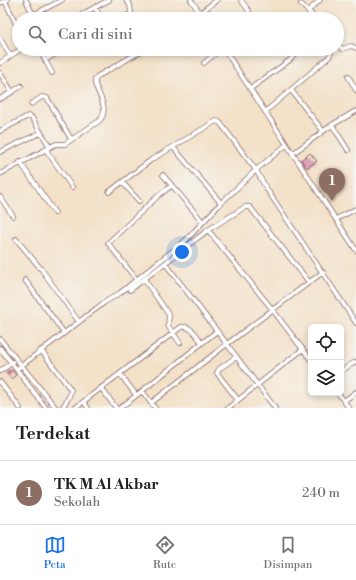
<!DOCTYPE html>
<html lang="id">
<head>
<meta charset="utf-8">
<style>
  body { margin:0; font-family:"Libre Bodoni",serif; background:#f6f6f6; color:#222 }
  .controls { position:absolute; right:12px; bottom:12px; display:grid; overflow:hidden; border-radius:6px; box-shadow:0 2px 6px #0003 }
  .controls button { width:36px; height:36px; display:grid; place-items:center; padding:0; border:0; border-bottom:1px solid #e0e0e0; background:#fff; color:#222; font:20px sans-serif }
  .you { position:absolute; left:182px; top:252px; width:14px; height:14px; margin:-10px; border:3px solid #fff; border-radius:50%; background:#1a73e8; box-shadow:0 0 0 6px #1a73e833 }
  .badge { display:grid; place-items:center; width:26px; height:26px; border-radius:50%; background:#1a73e8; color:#fff; font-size:13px; font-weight:700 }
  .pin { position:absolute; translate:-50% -33px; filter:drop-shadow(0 1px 2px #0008) }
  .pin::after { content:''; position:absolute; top:21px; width:14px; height:12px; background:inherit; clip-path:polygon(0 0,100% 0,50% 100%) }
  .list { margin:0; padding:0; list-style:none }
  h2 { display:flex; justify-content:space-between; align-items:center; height:52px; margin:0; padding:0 16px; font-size:17px }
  h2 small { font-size:13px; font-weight:400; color:#767676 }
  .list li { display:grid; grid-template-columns:26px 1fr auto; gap:12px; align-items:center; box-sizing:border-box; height:64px; padding:0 16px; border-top:1px solid #e0e0e0 }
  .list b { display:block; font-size:15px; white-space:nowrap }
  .list p { margin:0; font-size:13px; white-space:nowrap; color:#767676 }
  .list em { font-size:13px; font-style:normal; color:#767676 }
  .icon { flex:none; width:22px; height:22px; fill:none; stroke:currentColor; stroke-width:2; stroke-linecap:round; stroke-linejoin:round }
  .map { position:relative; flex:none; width:356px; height:408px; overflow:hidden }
  .search { position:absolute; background:#fff; box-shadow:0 2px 6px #0003; left:12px; right:12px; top:12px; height:44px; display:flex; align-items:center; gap:10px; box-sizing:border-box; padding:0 14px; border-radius:22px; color:#767676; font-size:15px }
  .sheet { height:116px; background:#fff }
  nav { display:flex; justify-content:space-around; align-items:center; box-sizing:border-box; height:56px; border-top:1px solid #e0e0e0; background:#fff; font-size:11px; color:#767676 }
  nav a { display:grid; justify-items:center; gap:2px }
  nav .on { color:#1a73e8 }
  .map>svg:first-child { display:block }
</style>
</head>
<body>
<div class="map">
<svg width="356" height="408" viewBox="0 0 356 408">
  <rect width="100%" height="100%" fill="#f6f6f2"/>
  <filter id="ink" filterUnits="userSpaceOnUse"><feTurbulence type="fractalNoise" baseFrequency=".025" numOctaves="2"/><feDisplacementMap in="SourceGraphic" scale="8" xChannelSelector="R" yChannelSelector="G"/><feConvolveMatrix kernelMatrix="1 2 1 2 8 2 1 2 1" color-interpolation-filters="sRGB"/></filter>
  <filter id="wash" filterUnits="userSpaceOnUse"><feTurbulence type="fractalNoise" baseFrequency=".012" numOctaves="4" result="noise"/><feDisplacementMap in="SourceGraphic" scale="16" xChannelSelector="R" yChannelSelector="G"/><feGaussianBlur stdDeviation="0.9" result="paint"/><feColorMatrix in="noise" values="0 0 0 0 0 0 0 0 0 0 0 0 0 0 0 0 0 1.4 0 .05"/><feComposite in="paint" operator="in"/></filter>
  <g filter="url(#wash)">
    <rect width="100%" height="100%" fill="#f3e1c8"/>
    <g id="blocks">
      <path fill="#d99ab3" d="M310 153 317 161 307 168 301 160Z
        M12 370 16 375 11 379 7 373Z"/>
    </g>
  </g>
  <g filter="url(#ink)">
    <use href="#blocks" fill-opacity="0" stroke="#856362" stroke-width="1"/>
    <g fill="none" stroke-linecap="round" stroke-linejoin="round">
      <defs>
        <path id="street" d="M26 0 35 19
          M191 0 204 19
          M241 0 249 11
          M5 1 19 30
          M0 3 7 0
          M301 4 316 19
          M95 7 101 19
          M308 11 320 0
          M33 15 62 0
          M73 19 109 0
          M120 19 130 14 131 12 130 5 126 0
          M192 19 217 0
          M0 38 10 56
          M337 44 342 49 351 46 356 48
          M39 49 45 60 64 49
          M224 49 356 250
          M45 60 52 73
          M0 63 21 49
          M204 63 221 49
          M0 73 12 92 21 86
          M348 76 356 90
          M250 89 290 60 300 49
          M291 90 323 131
          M0 99 12 92
          M31 104 42 97 47 98 71 139
          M265 112 329 57 331 53 328 49
          M332 125 348 150
          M0 131 28 116 32 118 50 147
          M286 145 256 170 266 188 356 323
          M173 147 221 203
          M46 150 72 187
          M0 152 40 133
          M292 154 332 125 356 111
          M20 162 55 213
          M0 174 56 144H65L99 121C110 111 99 95 95 84V80L98 76 145 49
          M163 175 203 222
          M123 183 139 201
          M0 197 13 216
          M336 219 356 209
          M208 230 272 309 311 360
          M16 239 42 270 79 322
          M136 279 108 243 158 196 171 186
          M144 279 169 315 168 326 180 343
          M25 280 64 333
          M130 290 165 263
          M217 331 275 408
          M0 339 56 408
          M0 348 46 408
          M41 350 71 390 69 397 62 408
          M236 357 219 369 217 373 238 400
          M17 369 105 302 120 293 186 240 221 203 256 170 221 124 219 122 216 121 151 160 109 192
          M0 371 13 362
          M341 371 355 362
          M120 374 136 395
          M0 382 20 408
          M102 389 116 408
          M142 391 217 331 165 263 208 230 245 207H250L309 282
          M338 393 349 408
          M344 401 356 392
          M84 402 88 408
          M151 403 227 344 323 272
          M75 408 181 327C191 325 197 336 202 343
          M120 408 142 391 155 408
          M228 408 303 349"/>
      </defs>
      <use href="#street" stroke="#856362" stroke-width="5.5"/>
      <use href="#street" stroke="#fff" stroke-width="4"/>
    </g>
  </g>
</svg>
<div class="controls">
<button><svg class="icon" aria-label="locate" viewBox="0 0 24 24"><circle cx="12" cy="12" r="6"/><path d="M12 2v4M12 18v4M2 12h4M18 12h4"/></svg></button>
<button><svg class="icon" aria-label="layers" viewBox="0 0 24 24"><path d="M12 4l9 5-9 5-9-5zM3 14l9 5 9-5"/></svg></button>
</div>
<div class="you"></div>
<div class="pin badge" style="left:332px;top:201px;background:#8d6e63">1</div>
<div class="search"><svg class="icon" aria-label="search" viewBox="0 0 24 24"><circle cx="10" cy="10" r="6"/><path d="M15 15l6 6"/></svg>Cari di sini</div>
</div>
<section class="sheet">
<h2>Terdekat<small></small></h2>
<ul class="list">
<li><span class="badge" style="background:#8d6e63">1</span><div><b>TK M Al Akbar</b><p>Sekolah</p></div><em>240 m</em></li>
</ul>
</section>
<nav>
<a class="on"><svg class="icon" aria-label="map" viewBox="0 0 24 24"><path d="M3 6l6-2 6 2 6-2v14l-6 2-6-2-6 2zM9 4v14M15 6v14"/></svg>Peta</a>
<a><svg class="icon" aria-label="directions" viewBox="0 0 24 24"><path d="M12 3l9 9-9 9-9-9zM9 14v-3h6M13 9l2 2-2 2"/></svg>Rute</a>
<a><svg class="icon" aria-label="saved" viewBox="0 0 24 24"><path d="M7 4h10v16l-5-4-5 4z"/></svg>Disimpan</a>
</nav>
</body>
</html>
